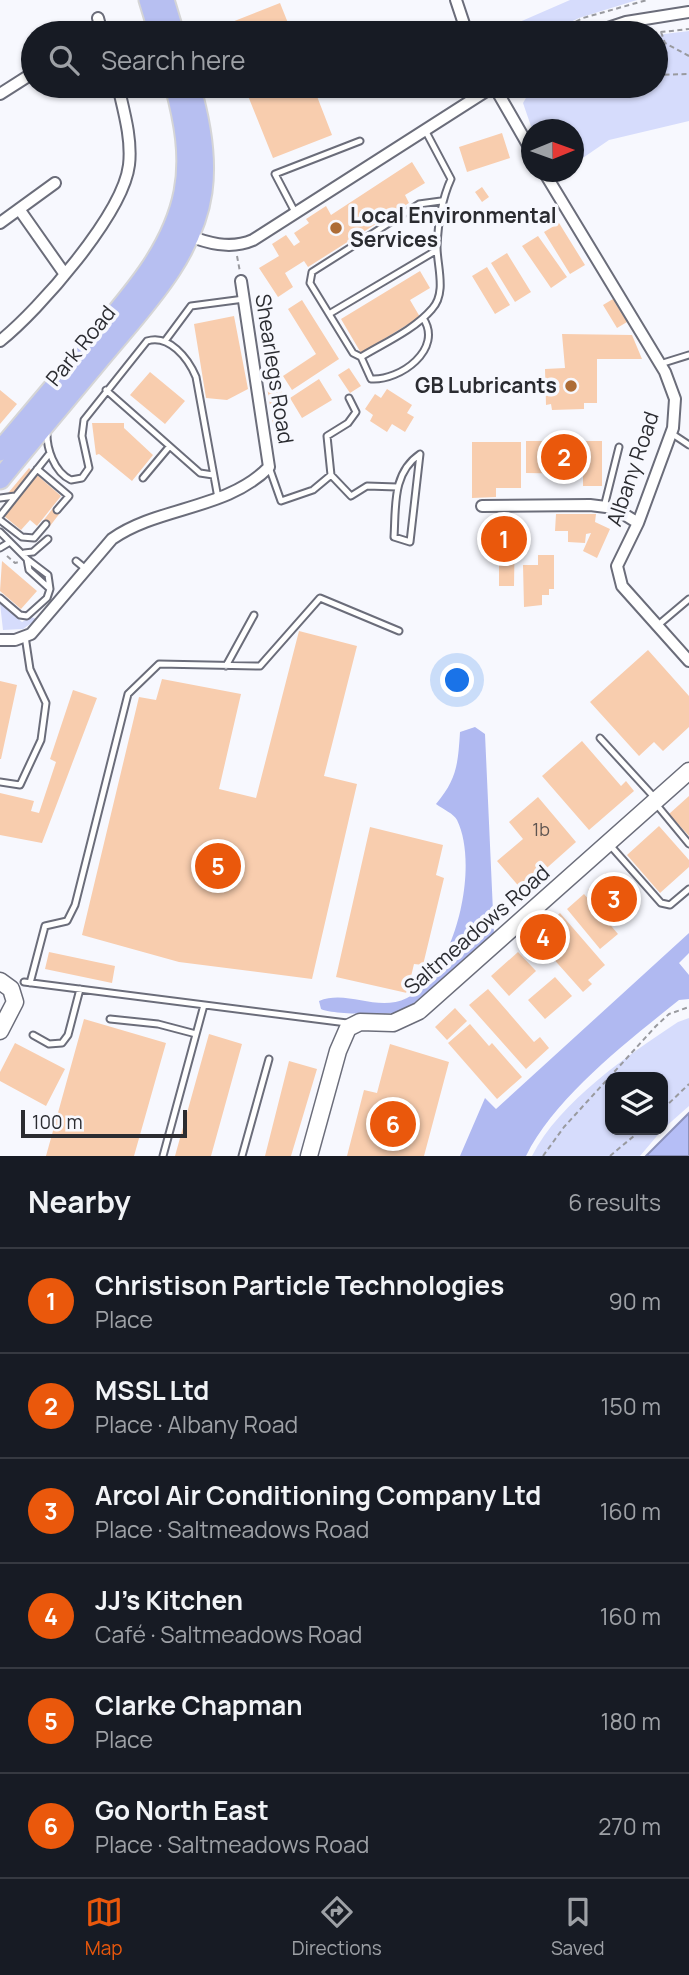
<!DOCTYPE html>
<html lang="en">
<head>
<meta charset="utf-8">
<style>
  body { margin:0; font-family:Manrope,sans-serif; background:#242831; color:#f1f3f6 }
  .controls { position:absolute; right:21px; bottom:21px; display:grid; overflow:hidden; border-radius:14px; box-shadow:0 2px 5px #0004 }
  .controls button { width:63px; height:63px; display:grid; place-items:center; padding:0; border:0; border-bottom:2px solid #363941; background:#171b24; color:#f1f3f6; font:35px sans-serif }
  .compass { position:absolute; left:521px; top:119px; width:63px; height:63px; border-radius:50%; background:#171b24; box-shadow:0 2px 5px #0004; rotate:89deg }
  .scale { position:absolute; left:21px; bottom:18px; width:166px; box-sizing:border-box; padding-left:7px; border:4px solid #2b2c31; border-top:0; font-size:19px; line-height:24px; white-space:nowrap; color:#2b2c31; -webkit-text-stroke:5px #f7f8fe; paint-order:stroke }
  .you { position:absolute; left:458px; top:681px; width:24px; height:24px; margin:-18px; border:5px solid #fff; border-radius:50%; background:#1a73e8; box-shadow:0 0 0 10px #1a73e833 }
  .badge { display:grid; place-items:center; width:46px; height:46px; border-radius:50%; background:#ea580c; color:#fff; font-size:23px; font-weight:700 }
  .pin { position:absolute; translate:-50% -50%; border:4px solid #fff; box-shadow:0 2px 7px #0006 }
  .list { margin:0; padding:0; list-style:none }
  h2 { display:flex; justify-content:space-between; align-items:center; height:91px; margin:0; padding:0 28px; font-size:30px }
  h2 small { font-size:23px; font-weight:400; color:#9ea1a6 }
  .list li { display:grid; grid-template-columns:46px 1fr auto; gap:21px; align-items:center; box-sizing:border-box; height:105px; padding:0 28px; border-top:2px solid #363941 }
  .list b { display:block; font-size:26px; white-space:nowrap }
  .list p { margin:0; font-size:23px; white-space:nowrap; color:#9ea1a6 }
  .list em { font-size:23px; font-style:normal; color:#9ea1a6 }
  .icon { flex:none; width:38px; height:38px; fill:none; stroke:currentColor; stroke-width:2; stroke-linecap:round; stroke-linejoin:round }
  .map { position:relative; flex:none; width:689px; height:1156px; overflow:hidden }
  .search { position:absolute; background:#171b24; box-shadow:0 2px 5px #0004; left:21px; right:21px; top:21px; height:77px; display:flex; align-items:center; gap:18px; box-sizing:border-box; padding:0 24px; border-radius:38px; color:#9ea1a6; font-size:26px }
  .sheet { height:721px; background:#171b24 }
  nav { display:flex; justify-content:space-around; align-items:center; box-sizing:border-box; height:98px; border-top:2px solid #363941; background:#171b24; font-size:19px; color:#9ea1a6 }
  nav a { display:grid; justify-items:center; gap:4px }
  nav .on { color:#ea580c }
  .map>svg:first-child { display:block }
</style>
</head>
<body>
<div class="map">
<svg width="689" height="1156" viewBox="0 0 689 1156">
  <rect width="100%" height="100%" fill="#f7f8fe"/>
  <path fill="#d6dcfc" d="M570 0H637L579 18 547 33H494Z
    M689 31V121L609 140 574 164V130L532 129 523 103 533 86H656V35Z
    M0 603 22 622 31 617 37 619 23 629 3 630Z
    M689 1018V1106L663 1129V1077H610V1130H662L640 1156H532C560 1101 627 1056 678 1022Z"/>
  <path fill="#b0b9f1" d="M475 727 485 734 494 934 404 1012C389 1015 333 1015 321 1009L319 1001C348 989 377 1013 407 998 455 974 480 867 457 820 454 814 443 809 436 804 457 779 458 764 460 732Z
    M689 933V953L679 963 689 975V999L679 1000C628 1041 555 1097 526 1156H460L485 1098 496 1109Z"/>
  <path fill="#b5bef6" stroke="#8c92bb" stroke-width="2" d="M689 1113V1156H646Z"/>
  <path fill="#f8cdae" d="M280 3 292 33H204Z
    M244 86H313L332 135 273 158Z
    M502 133 510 158 467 172 459 147Z
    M412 162 425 183 405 195 409 203 308 267 304 261 285 273 293 287 278 297 259 268 279 256 272 244 286 235 294 246 300 242 294 233 309 223 306 219 326 206 331 215Z
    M482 187 489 197 482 202 475 192Z
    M559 223 585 265 570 274 544 232Z
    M538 236 567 277 551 288 522 246Z
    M507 253 531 292 515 302 491 263Z
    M487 267 510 305 495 314 472 276Z
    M420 271 430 288 410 300 420 317 361 353 341 319Z
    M613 299 627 322 617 328 603 305Z
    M302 300 339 359 292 390 283 376 316 354 288 309Z
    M234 316 248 389 227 400 206 398 194 324Z
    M562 334 632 335 642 359H597V403H584V409L552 410 551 404 546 405 545 369 565 368Z
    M349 368 361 386 350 393 338 375Z
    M150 372 185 401 165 424 130 395Z
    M280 379 288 428 274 430 266 381Z
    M319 379 332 400 302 418 290 398Z
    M387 389 412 405 407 413 414 417 405 432 392 424 387 432 370 421 373 415 365 409 375 394 381 398Z
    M0 390 17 404 0 424Z
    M92 423H124V428L153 455 132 481 99 454 96 455Z
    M526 441H602V486H583V474L526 473Z
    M472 442H521V488H496V497L472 498Z
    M29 468 61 496 37 526 30 520 21 530 4 516 13 506 4 498Z
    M53 508 60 513 50 526 43 521Z
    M556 514H596L595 522 610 529 597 558 583 551 591 533 586 534 585 543 568 542V531H555Z
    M493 521H515L514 586H499V556H493Z
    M538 555H554V589H549V595H542V605L524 607 523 565H538Z
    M2 561 37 591 21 609 0 591Z
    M299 631 357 646 324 776 357 784 312 979 179 962 82 935 139 697 156 700 162 679 241 694 219 789 256 798Z
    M648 650 689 696V727L663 751 654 742 639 756 590 702Z
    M0 681 17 685 1 759H0Z
    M73 690 97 698 42 843 0 835V793L34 801 31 811 39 813 56 762 50 759Z
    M582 741 621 786 626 781 634 791 589 830 542 776Z
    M689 796V836L669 814Z
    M538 797 576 842 522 890 497 861 523 839 509 822Z
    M659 826 689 860V867L660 893 627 855Z
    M370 827 443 845 436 875 444 878 423 965 414 964 407 993 336 977Z
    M606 873 639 909 631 917 626 912 617 920 588 890Z
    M584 894 618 934 600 949 567 909Z
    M560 913 605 965 588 980 592 984 583 992 534 937Z
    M49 952 115 966 112 983 45 969Z
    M518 952 536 971 509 996 491 976Z
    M555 977 572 996 545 1019 528 1000Z
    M488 989 534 1042 540 1037 549 1048 526 1069 469 1005Z
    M455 1008 467 1021 447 1040 435 1027Z
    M84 1019 166 1043 134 1156H46Z
    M470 1024 489 1046 492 1043 522 1077 497 1099 448 1043Z
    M209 1034 242 1044 211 1156H175Z
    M15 1043 65 1069 46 1106 0 1081V1072Z
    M390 1044 449 1062 424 1156H347L364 1090 377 1093Z
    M289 1061 317 1069 291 1156H265Z"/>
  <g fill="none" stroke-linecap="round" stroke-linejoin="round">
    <defs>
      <path id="lane" d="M296 214 275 174 360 141
        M329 314 437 250
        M423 318C444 349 400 381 371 379L361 357 353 353 310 283 312 272 419 204 441 201
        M165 341 191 306 244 299
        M361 357C384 343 414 330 432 309 447 293 437 266 437 247 438 223 441 201 451 179L425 130
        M660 364 689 355
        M106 390 200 473 213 475
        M47 430C46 448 54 472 71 480L82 478 89 468 82 436 84 420 147 341C169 334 188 358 196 377L218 498
        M671 433 689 445
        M420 454 410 542 394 537C396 506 392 473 420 454Z
        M269 467 281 501 313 490 331 475 351 496 367 486 397 487
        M37 469 69 496 57 510
        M331 475 327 436 348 423 356 412 349 398
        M143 478 169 447
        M0 498 15 496
        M604 507 619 447
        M0 516 50 453
        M0 520 22 537 34 538 46 524
        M0 532 27 559 48 575 50 589
        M0 548 10 542
        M24 553 33 552 48 539
        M76 561 87 570
        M0 598 20 615 27 616 47 598 50 589 29 570 27 559
        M657 626 689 599
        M226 666 254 615
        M600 738 654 797
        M0 782 20 785 41 740 46 703 30 669 25 636
        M656 804 689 844
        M609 844 661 903 670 905 689 889
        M24 982 347 1023
        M30 983 45 926 67 921 75 905 128 694 159 664 260 666 320 598 399 631
        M110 1019 158 1024 196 1034
        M33 1035 49 1044 62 1043 68 1035 80 989
        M163 1156 204 1005
        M242 1156 269 1059"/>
      <path id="street" d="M456 0 467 33
        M98 18 102 33
        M593 33 626 22 689 12
        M494 86 532 152
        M0 94 33 73
        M544 172 665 372 675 399 673 428 638 523 617 566 622 586 689 661
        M19 209 64 273
        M0 223 55 183
        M184 234C207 243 230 250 253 240L494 86
        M0 341C39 310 123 214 129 165 132 139 124 112 118 86
        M482 506 590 505 614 508 638 523
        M0 640H15L31 634 112 539C159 506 227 510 269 467L241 281"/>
      <path id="secondary" d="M0 981 11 989 15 1002 0 1031
        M309 1156 338 1051 348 1028 360 1022 393 1023 419 1011 689 771"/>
      <path id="highway" d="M149 0 159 33
        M164 0 174 33
        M0 451C29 417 57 383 86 349 125 302 172 254 184 192 191 156 184 120 175 86
        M0 479C34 437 69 396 103 355 143 307 193 256 202 192 207 156 200 120 190 86"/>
    </defs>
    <use href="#lane" stroke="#6b6d7a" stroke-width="9"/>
    <use href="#street" stroke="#6b6d7a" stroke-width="14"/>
    <use href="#secondary" stroke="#6b6d7a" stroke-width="19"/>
    <use href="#highway" stroke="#d5d5d6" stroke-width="23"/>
    <path stroke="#999a9f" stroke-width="2" stroke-dasharray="5 3.5" stroke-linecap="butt" d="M661 32 665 43 689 56
      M553 33 583 18 647 0
      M652 33 689 29
      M656 75 689 74
      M567 86C586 96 600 94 620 86
      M237 256 240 272
      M7 556 15 563 19 562
      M663 1109 689 1084
      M543 1156 564 1127 656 1026 669 1014 689 1007
      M610 1156 641 1130"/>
    <use href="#lane" stroke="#fff" stroke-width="5"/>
    <use href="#street" stroke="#fff" stroke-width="10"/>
    <use href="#secondary" stroke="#fff" stroke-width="16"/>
    <use href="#highway" stroke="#b7bff1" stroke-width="19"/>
  </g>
  <g fill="#ad6c36" stroke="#f7f8fe" stroke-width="2.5">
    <circle cx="336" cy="228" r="7"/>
    <circle cx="571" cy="386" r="7"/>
  </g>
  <g text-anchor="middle" stroke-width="7" stroke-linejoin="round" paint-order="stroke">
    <g font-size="18" fill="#5e5450">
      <text x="541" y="836">1b</text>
    </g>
    <g font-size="21" font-weight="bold" fill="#2b2c31" stroke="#f7f8fe" text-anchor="start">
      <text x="350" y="223">Local Environmental<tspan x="350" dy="24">Services</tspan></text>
      <text x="557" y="393" text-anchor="end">GB Lubricants</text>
    </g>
    <g font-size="21" fill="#2b2c31" stroke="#f7f8fe">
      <text transform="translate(81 346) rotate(-51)" y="7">Park Road</text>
      <text transform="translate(274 369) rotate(81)" y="7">Shearlegs Road</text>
      <text transform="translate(633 469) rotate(-71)" y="7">Albany Road</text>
      <text transform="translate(477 930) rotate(-41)" y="7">Saltmeadows Road</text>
    </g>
  </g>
</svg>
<div class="controls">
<button><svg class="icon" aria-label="layers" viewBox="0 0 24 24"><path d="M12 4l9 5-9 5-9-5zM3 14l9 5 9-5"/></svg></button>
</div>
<svg class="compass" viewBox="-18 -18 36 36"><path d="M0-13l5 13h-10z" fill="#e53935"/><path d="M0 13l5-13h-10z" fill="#9ea1a6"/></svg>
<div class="scale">100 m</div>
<div class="you"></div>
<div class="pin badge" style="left:504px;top:539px">1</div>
<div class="pin badge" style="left:564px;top:457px">2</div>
<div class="pin badge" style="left:614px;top:899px">3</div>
<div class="pin badge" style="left:543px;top:937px">4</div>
<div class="pin badge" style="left:218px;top:866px">5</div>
<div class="pin badge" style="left:393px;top:1124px">6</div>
<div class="search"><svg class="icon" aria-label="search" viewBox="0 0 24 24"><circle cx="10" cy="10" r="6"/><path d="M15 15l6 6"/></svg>Search here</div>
</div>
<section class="sheet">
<h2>Nearby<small>6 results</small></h2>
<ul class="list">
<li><span class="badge">1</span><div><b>Christison Particle Technologies</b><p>Place</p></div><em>90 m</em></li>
<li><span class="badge">2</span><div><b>MSSL Ltd</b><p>Place · Albany Road</p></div><em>150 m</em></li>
<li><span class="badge">3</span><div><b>Arcol Air Conditioning Company Ltd</b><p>Place · Saltmeadows Road</p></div><em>160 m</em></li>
<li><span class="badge">4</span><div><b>JJ's Kitchen</b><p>Café · Saltmeadows Road</p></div><em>160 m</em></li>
<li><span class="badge">5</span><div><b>Clarke Chapman</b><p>Place</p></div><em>180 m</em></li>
<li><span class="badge">6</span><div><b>Go North East</b><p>Place · Saltmeadows Road</p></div><em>270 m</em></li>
</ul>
</section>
<nav>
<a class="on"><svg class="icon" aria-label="map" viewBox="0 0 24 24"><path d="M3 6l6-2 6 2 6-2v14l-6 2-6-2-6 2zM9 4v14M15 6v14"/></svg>Map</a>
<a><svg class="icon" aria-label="directions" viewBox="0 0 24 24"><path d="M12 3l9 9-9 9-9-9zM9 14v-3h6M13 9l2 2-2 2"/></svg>Directions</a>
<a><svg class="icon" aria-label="saved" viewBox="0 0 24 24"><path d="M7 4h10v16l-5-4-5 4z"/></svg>Saved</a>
</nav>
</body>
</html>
